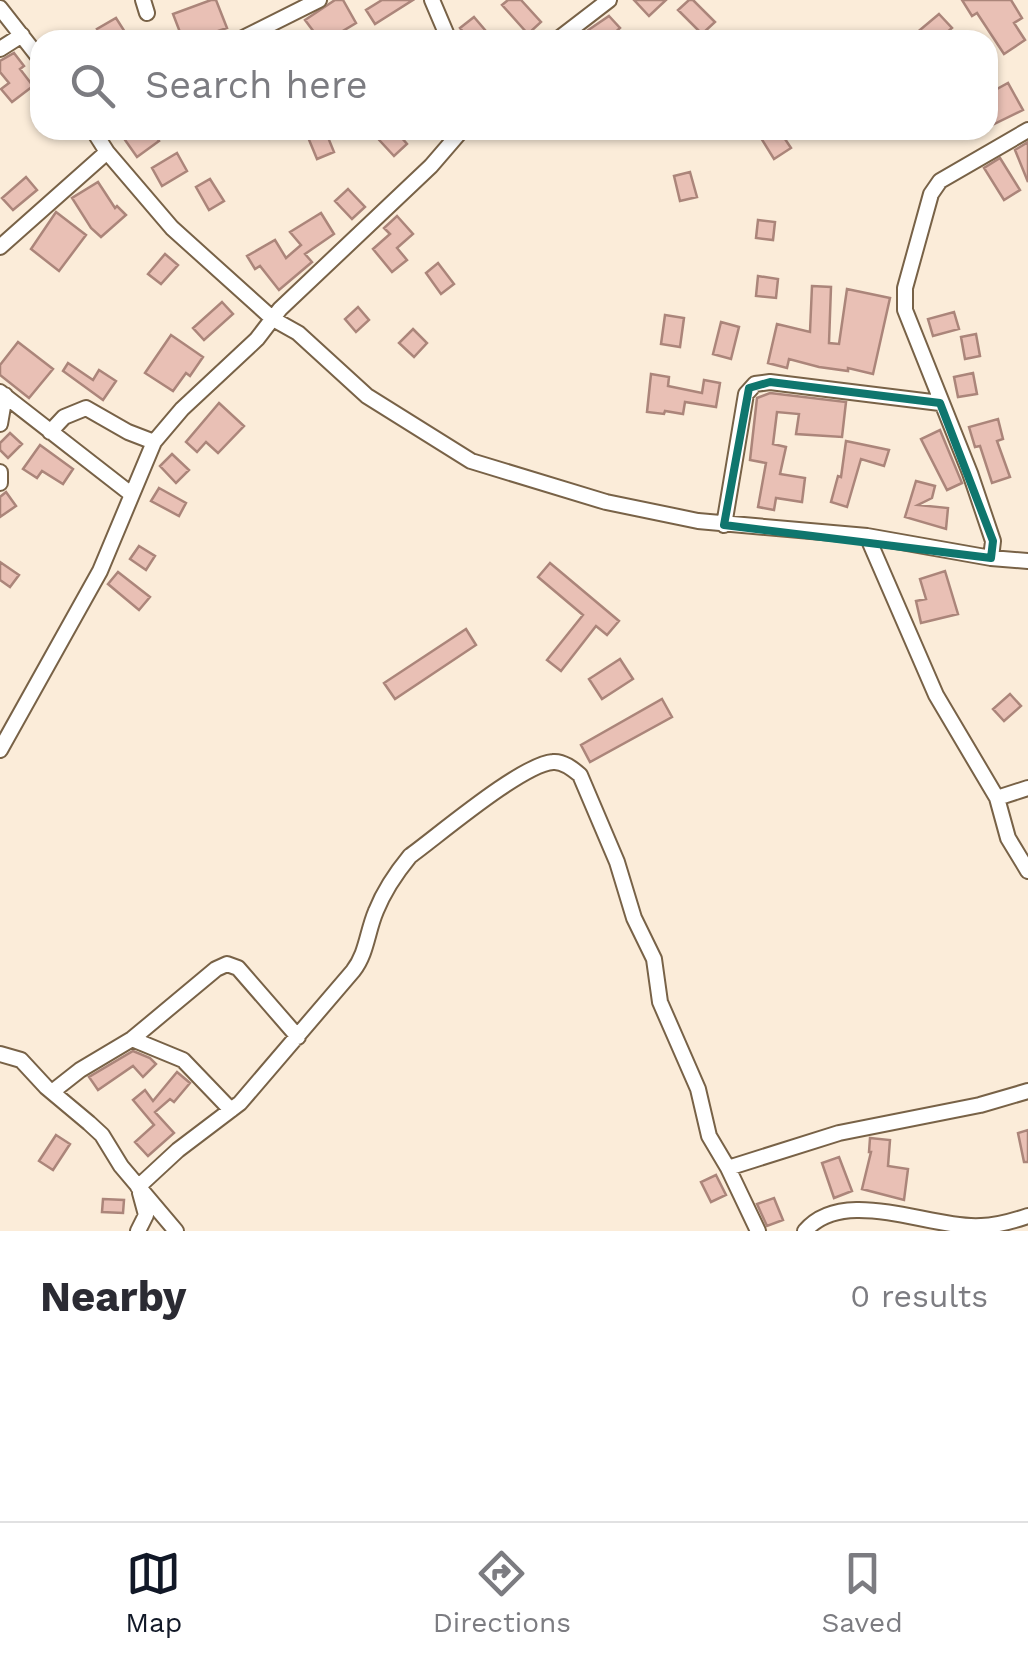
<!DOCTYPE html>
<html lang="en">
<head>
<meta charset="utf-8">
<style>
  body { margin:0; font-family:"Work Sans",sans-serif; background:#f2f2f3; color:#2b2b33 }
  .list { margin:0; padding:0; list-style:none }
  h2 { display:flex; justify-content:space-between; align-items:center; height:130px; margin:0; padding:0 40px; font-size:42px }
  h2 small { font-size:32px; font-weight:400; color:#7c7c81 }
  .icon { flex:none; width:55px; height:55px; fill:none; stroke:currentColor; stroke-width:2; stroke-linecap:round; stroke-linejoin:round }
  .map { position:relative; flex:none; width:1028px; height:1231px; overflow:hidden }
  .search { position:absolute; background:#fff; box-shadow:0 2px 8px #0004; left:30px; right:30px; top:30px; height:110px; display:flex; align-items:center; gap:25px; box-sizing:border-box; padding:0 35px; border-radius:30px; color:#7c7c81; font-size:38px }
  .sheet { height:290px; background:#fff }
  nav { display:flex; justify-content:space-around; align-items:center; box-sizing:border-box; height:140px; border-top:2px solid #e1e1e2; background:#fff; font-size:28px; color:#7c7c81 }
  nav a { display:grid; justify-items:center; gap:5px }
  nav .on { color:#111827 }
  .map>svg:first-child { display:block }
</style>
</head>
<body>
<div class="map">
<svg width="1028" height="1231" viewBox="0 0 1028 1231">
  <rect width="100%" height="100%" fill="#fbecd9"/>
  <path fill="#e9c0b5" stroke="#ab857a" stroke-width="2.5" d="M211 0H216L227 28 203 36 204 40H183L173 14Z
    M335 0H343L356 23 333 37 335 40H320L305 20Z
    M382 0H413L375 24 366 10Z
    M508 0H521L541 22 528 34 502 5Z
    M634 0H666L649 16Z
    M689 0H693L715 22 702 34 678 10Z
    M962 0H1011L1022 18 1014 23 1025 40 1004 54 977 13 972 16Z
    M939 14 952 28 938 40H908Z
    M609 16 620 28 607 40 578 37Z
    M474 17 485 30 469 40 460 28Z
    M116 18 125 32 112 40H104L97 29Z
    M14 53 24 66 20 69 33 86 12 102 1 89 9 83 0 72V61Z
    M988 76 995 90 1008 83 1023 110 988 127Z
    M118 130H151L159 141 137 157Z
    M305 130H325L334 152 317 159Z
    M370 130H395L407 144 394 156Z
    M756 130H779L791 148 774 159Z
    M1028 142V182L1015 150Z
    M177 153 187 171 162 186 152 168Z
    M1000 158 1020 190 1004 200 984 168Z
    M690 172 697 197 680 201 674 176Z
    M26 177 37 190 13 210 2 198Z
    M210 179 224 201 209 210 196 187Z
    M98 182 115 208 117 206 126 215 101 237 91 228 72 198Z
    M348 189 365 207 352 219 335 201Z
    M56 212 86 235 59 271 31 249Z
    M321 213 334 234 305 254 312 262 279 290 260 266 255 269 247 256 275 240 286 258 301 245 290 232Z
    M397 216 413 234 397 248 407 260 392 272 373 249 390 234 384 228Z
    M758 220 775 222 773 240 756 238Z
    M165 254 178 265 161 284 148 274Z
    M438 263 454 284 441 294 426 273Z
    M758 276 778 279 776 298 756 296Z
    M812 286 831 287 829 343 839 344 847 289 890 298 873 374 848 368V371L819 367 789 359 787 368 768 363 777 324 810 332Z
    M222 302 233 314 204 340 193 328Z
    M358 307 369 320 356 332 345 319Z
    M954 312 959 329 933 336 928 319Z
    M665 315 684 318 680 347 661 344Z
    M721 322 739 327 731 359 713 354Z
    M413 329 427 343 414 357 399 343Z
    M976 334 980 356 965 359 961 337Z
    M171 335 203 357 190 376 186 373 173 391 145 373Z
    M18 342 53 369 29 398 0 375V365Z
    M68 363 93 380 99 370 116 381 103 400 63 371Z
    M973 373 977 394 958 397 954 377Z
    M651 374 669 377 668 386 702 393 704 380 720 383 716 407 685 402 683 414 665 411 664 414 647 412Z
    M770 393 846 402 842 437 796 434 799 414 777 412 773 444 786 447 780 474 805 478 802 502 776 498 774 510 758 507 766 463 750 460 757 398Z
    M219 403 244 426 218 453 206 442 197 452 186 442Z
    M998 419 1003 439 997 441 1010 477 992 483 980 446 975 447 969 427Z
    M940 430 962 483 947 490 921 439Z
    M10 433 22 444 8 458 0 450V443Z
    M846 441 889 450 884 466 861 459 847 507 831 502 838 476 841 477Z
    M40 445 73 469 63 484 42 471 37 478 23 469Z
    M172 454 189 470 176 483 160 466Z
    M916 481 935 486 932 498 918 505 948 508 946 529 905 517Z
    M159 488 186 503 179 516 151 501Z
    M6 492 16 506 0 517V497Z
    M139 546 155 556 146 570 130 559Z
    M0 562 19 575 10 587 0 580Z
    M550 563 619 621 607 635 596 626 561 671 547 660 583 615 538 577Z
    M945 571 958 614 921 623 916 601 926 599 920 579Z
    M118 572 150 597 139 610 108 584Z
    M466 629 476 645 395 699 384 683Z
    M620 659 633 679 602 699 589 679Z
    M1010 694 1021 706 1004 721 993 709Z
    M662 699 672 717 590 762 581 745Z
    M133 1051 150 1058 156 1064 143 1077 133 1066 98 1090 89 1077Z
    M177 1072 190 1083 174 1102 170 1099 155 1112 174 1133 148 1156 135 1142 154 1125 133 1100 145 1090 153 1101Z
    M1028 1130V1162H1024L1018 1133Z
    M56 1135 70 1144 53 1170 39 1161Z
    M870 1138 890 1140 888 1166 908 1169 904 1200 862 1189 871 1152H869Z
    M839 1157 852 1191 834 1198 822 1163Z
    M716 1175 726 1195 711 1202 701 1182Z
    M774 1198 783 1220 767 1226 757 1204Z
    M103 1199 124 1200 123 1213 102 1212Z"/>
  <g fill="none" stroke-linecap="round" stroke-linejoin="round">
    <defs>
      <path id="minor" d="M143 0 147 13
        M432 0 449 40
        M0 8 40 59
        M239 40 319 0
        M557 40 609 0
        M0 49 22 35
        M93 130 107 152 172 228 273 319 298 333 367 396 471 461 606 502 698 521 867 536 991 558 1028 561
        M0 247 107 152
        M0 392 131 494
        M0 424 5 395
        M50 432 64 417 86 408 128 432 154 442
        M0 472V483
        M724 525 746 394 755 384 770 382 940 403
        M867 536 936 695 997 798 1008 838 1028 871
        M991 558 993 541 970 473 905 310V288L931 194 940 181 1028 130
        M0 750 100 571 154 442 182 409 257 339 280 309 431 166 462 130
        M997 798 1028 788
        M132 1039 183 1060 231 1110
        M0 1054 21 1060 46 1087 89 1123 102 1135 121 1166 176 1231
        M52 1092 80 1070 132 1039 216 969 227 964 238 968 298 1037
        M728 1168 839 1133 980 1105 1028 1091
        M138 1187 178 1150 240 1103 353 971C367 953 367 932 376 911 384 891 396 873 410 856 439 835 522 764 553 762 563 761 573 769 580 775L617 862 634 918 654 959 660 1002 698 1089 709 1136 728 1168 758 1231
        M138 1231 146 1215 140 1193
        M805 1231C844 1185 929 1229 981 1226 997 1226 1013 1221 1028 1216"/>
    </defs>
    <use href="#minor" stroke="#786247" stroke-width="18"/>
    <use href="#minor" stroke="#fff" stroke-width="14"/>
  </g>
  <path fill="none" stroke="#0f766e" stroke-width="8" stroke-linejoin="round" d="M770 382 940 403 993 541 991 558 724 525 749 388Z"/>
</svg>
<div class="search"><svg class="icon" aria-label="search" viewBox="0 0 24 24"><circle cx="10" cy="10" r="6"/><path d="M15 15l6 6"/></svg>Search here</div>
</div>
<section class="sheet">
<h2>Nearby<small>0 results</small></h2>
<ul class="list">
</ul>
</section>
<nav>
<a class="on"><svg class="icon" aria-label="map" viewBox="0 0 24 24"><path d="M3 6l6-2 6 2 6-2v14l-6 2-6-2-6 2zM9 4v14M15 6v14"/></svg>Map</a>
<a><svg class="icon" aria-label="directions" viewBox="0 0 24 24"><path d="M12 3l9 9-9 9-9-9zM9 14v-3h6M13 9l2 2-2 2"/></svg>Directions</a>
<a><svg class="icon" aria-label="saved" viewBox="0 0 24 24"><path d="M7 4h10v16l-5-4-5 4z"/></svg>Saved</a>
</nav>
</body>
</html>
